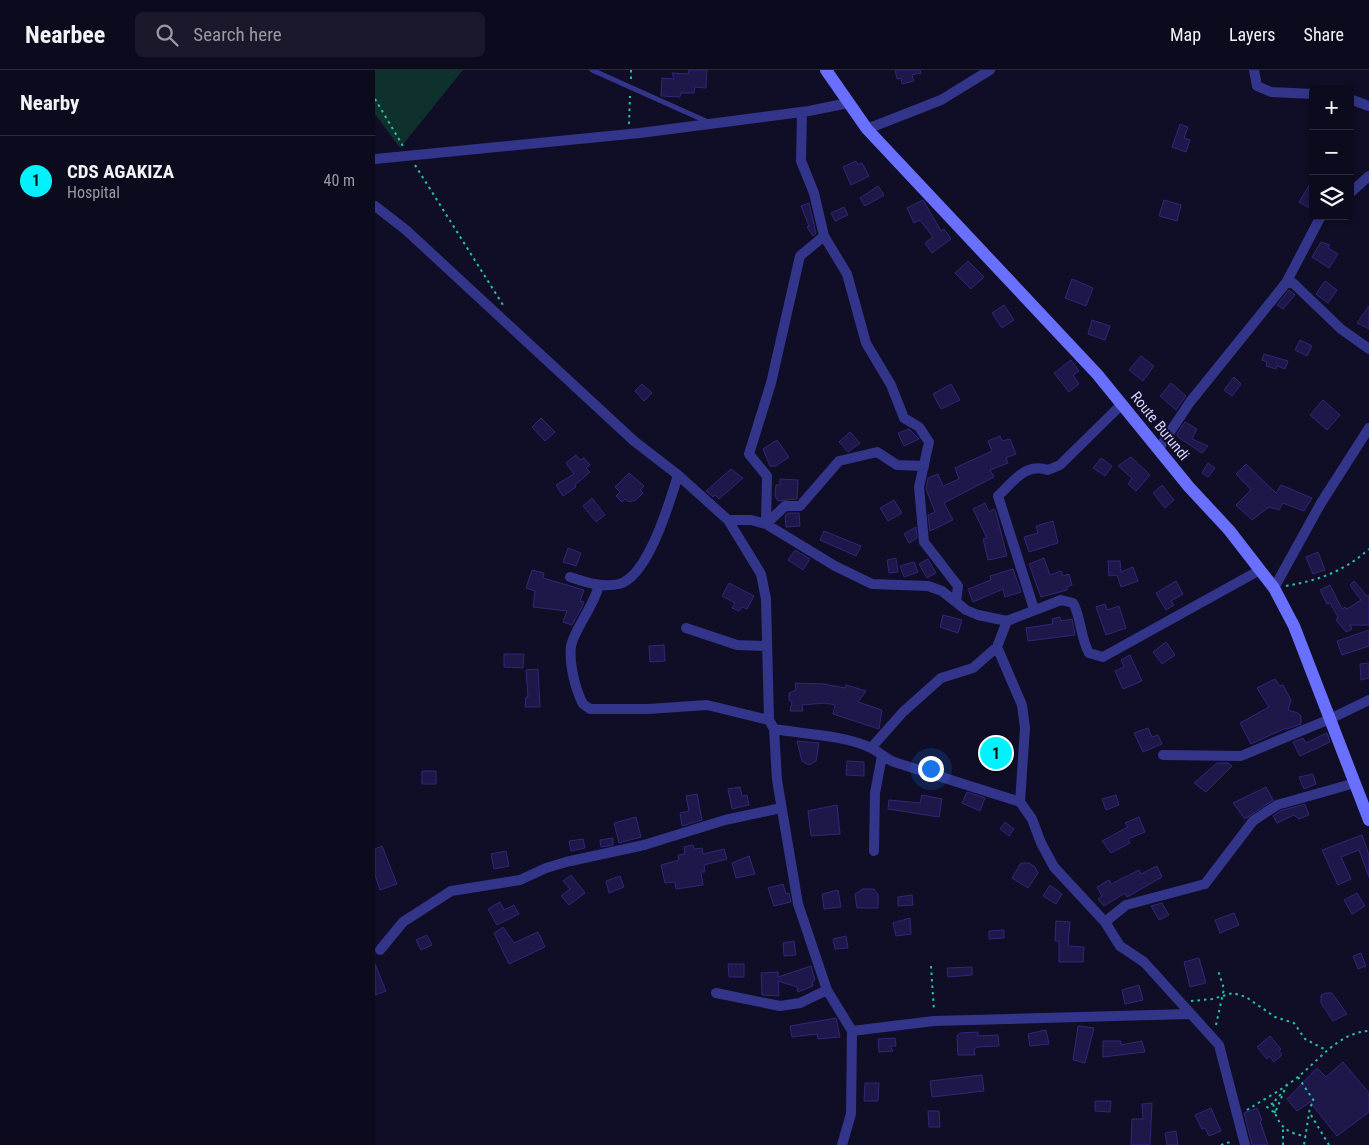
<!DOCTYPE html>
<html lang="en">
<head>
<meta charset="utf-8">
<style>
  body { margin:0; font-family:"Roboto Condensed",sans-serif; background:#1a182a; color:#f1f3f6 }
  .controls { position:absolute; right:15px; top:15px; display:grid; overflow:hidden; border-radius:8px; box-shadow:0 2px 8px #0003 }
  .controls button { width:45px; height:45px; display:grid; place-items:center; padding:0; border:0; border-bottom:1px solid #2c2b3b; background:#0c0a1d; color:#f1f3f6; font:25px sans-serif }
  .you { position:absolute; left:555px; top:698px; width:18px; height:18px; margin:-12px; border:4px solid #fff; border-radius:50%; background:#1a73e8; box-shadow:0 0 0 8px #1a73e833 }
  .badge { display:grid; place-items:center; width:32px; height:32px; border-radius:50%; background:#00f3fd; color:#111; font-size:16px; font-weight:700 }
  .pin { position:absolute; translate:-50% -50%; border:2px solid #fff; box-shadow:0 1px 5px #0006 }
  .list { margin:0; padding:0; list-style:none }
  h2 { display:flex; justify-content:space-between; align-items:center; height:65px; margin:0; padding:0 20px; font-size:21px }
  h2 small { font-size:16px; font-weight:400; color:#9a9aa4 }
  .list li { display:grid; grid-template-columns:32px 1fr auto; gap:15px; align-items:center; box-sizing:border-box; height:90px; padding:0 20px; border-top:1px solid #2c2b3b }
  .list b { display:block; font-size:19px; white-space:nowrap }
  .list p { margin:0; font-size:16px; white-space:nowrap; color:#9a9aa4 }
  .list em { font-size:16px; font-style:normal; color:#9a9aa4 }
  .icon { flex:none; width:28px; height:28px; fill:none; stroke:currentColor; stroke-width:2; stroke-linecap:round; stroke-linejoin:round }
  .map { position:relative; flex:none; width:994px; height:1075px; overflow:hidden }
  header { display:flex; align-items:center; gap:30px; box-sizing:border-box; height:70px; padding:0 25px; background:#0c0a1d; border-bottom:1px solid #2c2b3b }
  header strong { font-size:24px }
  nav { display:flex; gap:28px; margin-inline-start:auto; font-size:18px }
  .search { width:350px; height:45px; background:#1a182a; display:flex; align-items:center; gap:12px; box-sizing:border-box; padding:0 18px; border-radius:8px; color:#9a9aa4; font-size:19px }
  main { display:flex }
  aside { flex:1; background:#0c0a1d }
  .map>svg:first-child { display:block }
</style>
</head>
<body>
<header>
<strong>Nearbee</strong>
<div class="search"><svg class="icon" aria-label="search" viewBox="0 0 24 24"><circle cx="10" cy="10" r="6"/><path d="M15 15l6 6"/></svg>Search here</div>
<nav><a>Map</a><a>Layers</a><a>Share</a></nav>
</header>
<main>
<aside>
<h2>Nearby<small></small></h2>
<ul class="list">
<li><span class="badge">1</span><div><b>CDS AGAKIZA</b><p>Hospital</p></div><em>40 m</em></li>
</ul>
</aside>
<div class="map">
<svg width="994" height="1075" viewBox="0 0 994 1075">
  <rect width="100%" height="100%" fill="#100d27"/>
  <path fill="#0f312e" d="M0 0H88L25 78 0 44Z"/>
  <path fill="#1e174a" stroke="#322778" d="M314 0H332L331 18 320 17 319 23H306L305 27 286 26 287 8 299 9 297 3 313 4Z
    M520 0H545L546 3 537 5 539 11 527 14 526 8 522 9Z
    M805 54 813 57 809 68 815 70 811 82 797 77Z
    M481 91 483 95 487 93 494 106 476 115 468 97Z
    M938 109V140L924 132Z
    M503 116 509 125 490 136 485 128Z
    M548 130 566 161 569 159 576 169 557 183 550 173 558 167 545 150 539 153 532 138Z
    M789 130 806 135 802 151 784 146Z
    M434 133 441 163 438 166 432 157 434 156 426 136Z
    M469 137 473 145 460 151 456 143Z
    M946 172 955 175 953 178 963 184 954 198 937 187Z
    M593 191 609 207 596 219 580 203Z
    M697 209 718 218 711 236 690 228Z
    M950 211 962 220 953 233 941 224Z
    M914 220 920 225 908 239 902 235Z
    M629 235 639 250 627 258 617 243Z
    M994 236V259L982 253Z
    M717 250 735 256 730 270 713 264Z
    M925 270 937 276 932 286 920 280Z
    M889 284 913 291 910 299 902 296 901 299 891 296 892 292 887 290Z
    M766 286 779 296 768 311 754 300Z
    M696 290 704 301 698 305 704 314 694 322 679 303Z
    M859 307 866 314 857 326 849 320Z
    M796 313 811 326 801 340 785 326Z
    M267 314 277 323 269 331 260 321Z
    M576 314 585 330 566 339 558 324Z
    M948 330 965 345 952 360 935 345Z
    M166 348 180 362 170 371 157 357Z
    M810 352 822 359 817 369 833 376 827 383 803 367 802 364Z
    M534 359 544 369 529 376 523 363Z
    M475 362 485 373 473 382 464 372Z
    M625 366 627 371 635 369 641 384 631 388 633 393 615 400 619 407 569 433 578 450 555 461 553 445 560 442 551 419 553 408 563 404 568 416 584 409 580 398 617 381 613 371Z
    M402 370 414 387 401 396H395L388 379Z
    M201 385 205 390 209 388 215 395 211 398 215 402 200 415 201 417 188 426 181 415 199 404 191 393Z
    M756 387 775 405 761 421 753 414 757 408 743 396Z
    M726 388 737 396 730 406 718 398Z
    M833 393 840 398 833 407 827 403Z
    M871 394 901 423 906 415 937 428 929 441 908 433 904 440 894 437 877 450 861 435 876 420 861 404Z
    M356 399 368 408 344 429 340 425 338 427 331 421Z
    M254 403 269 416 265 420 268 423 261 430 254 432 250 429 247 432 241 426 245 422 240 417Z
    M405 409 423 410 422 429 403 431 400 426 401 415H405Z
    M787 415 799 430 790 438 778 423Z
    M217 428 230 445 221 452 208 436Z
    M519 430 527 443 513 451 505 438Z
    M610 433 614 442 619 439 621 443 632 486 613 490 608 469 612 468 598 439Z
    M413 443H424L425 456 411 457 410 446Z
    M678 451 683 473 654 482 649 467 663 463 661 456Z
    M541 457 542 468 534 473 529 464Z
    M449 461 486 476 481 486 445 470Z
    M193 478 206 483 201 496 188 492Z
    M420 480 435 489 428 500 413 490Z
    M943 482 950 500 938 504 931 487Z
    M521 488 523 502 514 503 512 490Z
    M669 488 675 505 686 501 688 506 694 504 697 515 692 517V520L666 527 654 494Z
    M553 489 561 503 552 508 544 494Z
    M733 491H745L746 502 758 497 763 511 746 517 742 505 734 506Z
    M539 492 543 502 529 507 525 496Z
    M638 499 646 522 630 527 628 519 598 532 593 519 616 510 615 506Z
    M157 500 169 503 168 508 209 520 205 531 209 532 207 537 197 555 188 552 192 541 158 537 160 521 151 518Z
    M801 511 808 524 796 531 799 535 791 540 781 523Z
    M979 511 992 526 994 525V555H975L977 559 971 562 961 550 963 547 955 533 952 534 945 520 955 515 967 539 970 537 972 539 986 530 975 515Z
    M354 513 379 526 372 539 367 537 364 541 357 538 360 533 347 526Z
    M730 534 732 540 744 536 751 558 731 565 721 537Z
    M568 545 587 550 583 563 565 557Z
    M685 547 686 551 697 549 700 565 653 571 651 558 678 554 677 549Z
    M994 560V576L967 585 962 571Z
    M791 572 800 585 787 594 778 582Z
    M289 575 290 591 275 592 274 576Z
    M129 584H149L148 598 129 597Z
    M755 585 767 611 748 619 740 601 749 597 746 590Z
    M994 593V608L986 610 985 594Z
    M163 599 165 637H150L151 627H153L151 600Z
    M900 609 905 616 908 615 916 630 913 640 923 643 926 646V654L912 659 911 658 876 674 865 653 894 637 882 618Z
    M420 613 449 614 470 618 471 615 491 621 483 632 507 640 504 659 458 644 460 635 450 633 427 635 428 641H415L417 632 414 630V623L421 620Z
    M773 658 777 667 783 665 787 674 768 682 759 663Z
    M952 663 955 672 925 686 918 672 928 668 931 673Z
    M422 671 444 673 441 691 434 695 427 691Z
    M472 691 489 692V706L471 705Z
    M842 693H853L857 696 831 722 819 713Z
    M47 701H61V714H47Z
    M938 704 941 714 929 719 924 707Z
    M365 717 367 726 372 725 374 735 357 739 353 719Z
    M891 717 898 730 870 749 858 733Z
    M592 722 610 728 605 741 587 733Z
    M322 724 327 750 307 756 305 743 314 741 311 726Z
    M547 725 567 729 564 747 513 739 514 730 545 733Z
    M741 725 744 735 731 740 727 729Z
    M930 734 934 745 924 749 919 745 902 753 898 746 905 741Z
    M462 735 465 764 436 766 433 741Z
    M261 747 266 767 244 773 239 753Z
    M764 747 770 762 753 769 755 773 736 783 727 771 753 757 750 753Z
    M630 752 639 759 634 766 625 759Z
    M987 765 994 785V807L984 780 966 787 976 809 963 815 947 780Z
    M238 768V775L226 777 225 770Z
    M208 769 210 778 196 781 194 771Z
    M318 775 319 779 327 778 328 784 349 779 352 789 329 795 330 802H326L328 815 301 819 300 812 290 813 286 795 304 790 303 785 310 784 309 777Z
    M7 776 22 814 5 820 0 805V779Z
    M131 781 134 796 119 799 116 784Z
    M374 786 380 804 361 808 357 793Z
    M646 793H654L660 797 663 803 653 818 637 808Z
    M782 796 787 807 752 827 750 823 729 836 723 829 727 826 722 817 734 810 736 814 764 800 766 804Z
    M196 805 210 823 194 835 186 826 195 819 188 811Z
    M245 806 249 817 234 823 231 811Z
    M408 814 411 824 414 823 416 832 399 836 393 818Z
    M675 815 687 824 681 834 668 826Z
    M488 819H499L503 824V838H482L480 824Z
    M463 820 466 837 449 839 447 824Z
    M982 823 990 836 977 844 969 830Z
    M537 825 538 835 523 836V827Z
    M125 832 129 840 139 835 144 844 122 855 113 839Z
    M787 833 794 845 784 850 776 836Z
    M859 843 864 855 845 863 840 850Z
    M535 848 536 864 521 866 518 853Z
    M681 851 695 852 693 876 709 877 708 892H684V871H680Z
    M128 857 139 873 163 862 170 877 134 894 119 863Z
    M629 860V868L614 869V861Z
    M52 865 57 875 46 880 41 870Z
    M471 866 473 878 460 879 458 869Z
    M419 871 421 885 409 886 408 873Z
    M986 883 991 896 983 899 978 886Z
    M824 888 831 913 815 917 809 892Z
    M0 894 11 921 0 925Z
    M353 894H369V907H354Z
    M436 896 440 910 437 912 438 916 423 922 422 917 403 911 404 926 387 925 386 903 403 902V907Z
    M597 897V905L573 907 572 898Z
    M764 915 768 930 750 934 747 920Z
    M951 923H957L972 944 958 951 946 933V925Z
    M461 948 465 967 443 969 442 964 417 967 415 956Z
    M703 956 719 958 710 993 698 990Z
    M671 960 674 974 655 976 653 964Z
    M603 962V966L623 965 624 976 603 977 599 979 600 985H583L582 966 585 963Z
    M895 966 906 979 904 981 907 985 899 992 894 986 892 989 882 977Z
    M520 968 521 976H515L518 981 504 982 503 969Z
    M728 971H746V975L767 971 770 982 728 987Z
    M968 992 994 1023V1042L962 1066 935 1032 922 1041 912 1029 942 998 951 1007Z
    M607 1005 609 1021 557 1027 555 1011Z
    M490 1013H504L503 1031H489Z
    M720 1031H736L735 1042 720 1041Z
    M777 1033 775 1075H756L757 1049H768L767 1034Z
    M836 1038 846 1061 834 1066 830 1058 827 1059 820 1045Z
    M882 1038 887 1050 885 1051 893 1075H877L869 1043Z
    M553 1041H564L565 1057H554Z
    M801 1061 803 1075H792L790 1063Z"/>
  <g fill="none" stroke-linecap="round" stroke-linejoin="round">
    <path stroke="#23c2af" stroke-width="2" stroke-dasharray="2.5 4" stroke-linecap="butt" d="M256 9V0
      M0 29 28 76
      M254 54 255 26
      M40 95 128 235
      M911 516C944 510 968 502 994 479
      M556 896 559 941
      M816 931 837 929 858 923 871 927 900 947 919 953 930 969 951 980
      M841 955 849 919 843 900
      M923 1007 939 1031 935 1037 929 1075
      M912 1014 900 1043C906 1058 914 1064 931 1066
      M898 1033 892 1037 900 1043
      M872 1040C889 1029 909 1019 924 1006 945 989 965 962 994 961
      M900 1043 898 1033 906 1024
      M936 1045 954 1075
      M846 1075 858 1071
      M908 1075V1058"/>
    <path stroke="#33358a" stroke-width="5" d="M217 0 333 52"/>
    <path stroke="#33358a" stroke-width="10" d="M879 0 882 16 896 22 938 24
      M975 29 994 36
      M427 42 426 91 439 123 449 166 472 204 491 273 516 315 529 348 544 357 554 372 544 417 549 472 583 516 581 532
      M492 59 566 30 615 0
      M0 89 265 63 434 41 473 33
      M975 123 994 106
      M0 136 31 160 259 371 303 405 353 450 386 504 391 529 394 650
      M911 213 946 146
      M783 380 815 332 911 213H918L966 259 994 279
      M353 450H376L391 454 460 496 497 514 553 516 567 521 591 540 603 545 632 551 686 530 698 533C706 546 705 567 714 583L728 587 885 500
      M391 454 392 406 374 384 396 313 425 186 449 166
      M391 454 410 436H425L464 391 502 382 522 395 549 396
      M195 507C210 512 227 518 244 514 273 507 295 431 303 405
      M224 515C219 536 199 560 196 576 194 593 200 619 208 634L215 639H273L332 635 394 650 399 659 402 710 423 834 452 920 477 961 476 1044 467 1075
      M899 518 946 433 994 358
      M659 539 623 426C639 411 651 392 673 400L685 395 746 335
      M632 551 622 577 647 635 650 658 645 732 657 749 666 773 679 797 730 852 745 876 769 892 844 975 870 1075
      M311 558 362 575 392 576
      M399 659C428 664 469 665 496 678 504 682 510 688 519 692L645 732
      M496 678 528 642 566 608 598 598 622 577
      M788 685 866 686 955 649 994 630
      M499 781 500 723 507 686
      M730 852 751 835 830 814 878 751 902 735 980 713
      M5 880 28 852 76 821 145 810 171 798 191 792 269 775 350 750 406 738
      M341 923 405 936 425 933 452 920
      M477 961 559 951 814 944"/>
    <path stroke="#696fff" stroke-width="12" d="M451 0 492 59 722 304 814 417 854 460 899 518 919 556 994 750"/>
  </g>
  <g text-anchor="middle" stroke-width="4" stroke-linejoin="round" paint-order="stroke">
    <g font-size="15" fill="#d5d2ff" stroke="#100d27">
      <text transform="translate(785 356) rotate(51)" y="5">Route Burundi</text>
    </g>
  </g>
</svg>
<div class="controls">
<button>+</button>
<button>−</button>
<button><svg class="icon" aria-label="layers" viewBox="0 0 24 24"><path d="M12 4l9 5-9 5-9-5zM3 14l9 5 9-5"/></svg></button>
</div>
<div class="you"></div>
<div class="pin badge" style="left:621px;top:683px">1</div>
</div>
</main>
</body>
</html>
